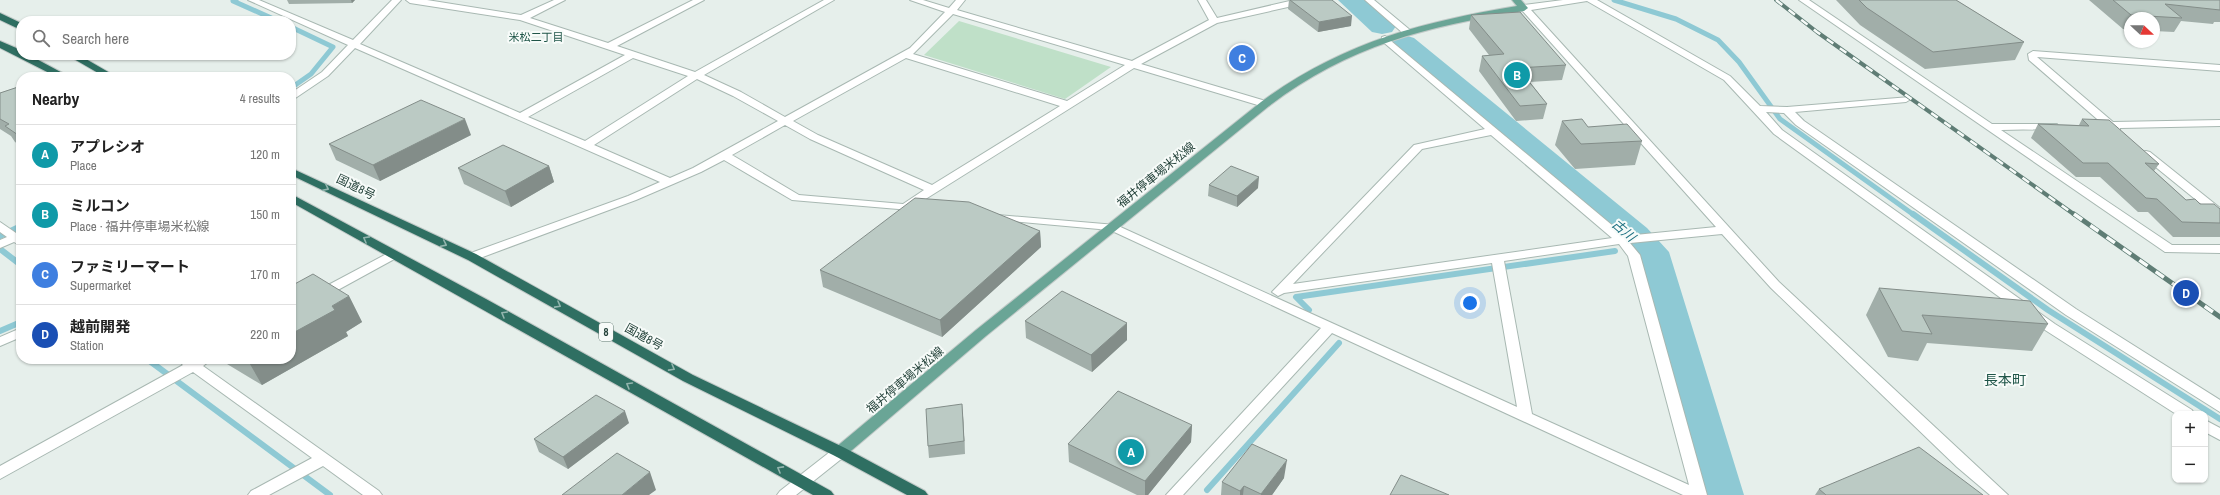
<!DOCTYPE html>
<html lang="en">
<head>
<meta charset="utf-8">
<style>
  body { margin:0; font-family:"Archivo Narrow","Noto Sans JP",sans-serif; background:#f2f2f2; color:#222 }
  .controls { position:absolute; right:12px; bottom:12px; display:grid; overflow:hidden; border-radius:8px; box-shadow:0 1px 3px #0004 }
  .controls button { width:36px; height:36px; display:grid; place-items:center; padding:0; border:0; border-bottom:1px solid #e0e0e0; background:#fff; color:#222; font:20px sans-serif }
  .compass { position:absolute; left:2124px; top:12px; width:36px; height:36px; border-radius:50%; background:#fff; box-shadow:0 1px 3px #0004; rotate:112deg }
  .you { position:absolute; left:1470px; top:303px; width:14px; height:14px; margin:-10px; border:3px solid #fff; border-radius:50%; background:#1a73e8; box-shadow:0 0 0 6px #1a73e833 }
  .badge { display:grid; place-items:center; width:26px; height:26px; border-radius:50%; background:#b45309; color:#fff; font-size:13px; font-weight:700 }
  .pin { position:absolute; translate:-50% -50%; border:2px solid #fff; box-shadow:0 1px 4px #0006 }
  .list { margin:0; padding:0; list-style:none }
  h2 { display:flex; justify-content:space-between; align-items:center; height:52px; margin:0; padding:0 16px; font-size:17px }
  h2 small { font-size:13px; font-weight:400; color:#767676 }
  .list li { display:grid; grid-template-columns:26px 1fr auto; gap:12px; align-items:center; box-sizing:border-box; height:60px; padding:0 16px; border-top:1px solid #e0e0e0 }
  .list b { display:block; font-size:15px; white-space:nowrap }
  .list p { margin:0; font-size:13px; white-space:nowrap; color:#767676 }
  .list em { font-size:13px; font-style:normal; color:#767676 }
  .icon { flex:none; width:22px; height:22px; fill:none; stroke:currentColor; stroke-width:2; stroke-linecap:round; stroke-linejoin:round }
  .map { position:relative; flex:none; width:2220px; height:495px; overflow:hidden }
  .search { position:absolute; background:#fff; box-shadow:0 1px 3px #0004; left:16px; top:16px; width:280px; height:44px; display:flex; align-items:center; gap:10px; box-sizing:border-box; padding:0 14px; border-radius:16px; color:#767676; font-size:15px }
  .panel { position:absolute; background:#fff; box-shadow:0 1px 3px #0004; left:16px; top:72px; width:280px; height:292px; border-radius:16px }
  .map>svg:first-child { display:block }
</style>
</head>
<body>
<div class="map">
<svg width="2220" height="495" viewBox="0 0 2220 495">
  <rect width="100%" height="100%" fill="#e6efeb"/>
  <path fill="#bfe0c8" d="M959 21 1111 67 1065 99 924 55Z"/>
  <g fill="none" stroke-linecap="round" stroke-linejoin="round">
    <path stroke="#8ec9d4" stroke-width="5" d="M236 0 233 1 278 21
      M1614 0 1676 19 1718 40 1739 62 1780 119 1914 215
      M291 27 333 47 311 74 291 88"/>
    <path stroke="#8ec9d4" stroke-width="6" d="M1913 214 2048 310 2220 419
      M0 236 21 226
      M0 249 21 265
      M1309 310 1296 297 1615 251
      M0 331 21 322
      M147 359 330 495
      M1207 490 1339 343"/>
    <path fill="#8ec9d4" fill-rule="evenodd" d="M1338 0H1368L1396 26 1392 32 1382 34 1372 32Z
      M1404 35 1414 38 1647 228 1669 252 1744 495H1698L1632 255 1394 50 1390 44 1394 38Z"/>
    <defs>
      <path id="minor" d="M248 0H259L353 40 392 0H401L360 44 520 113 625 55 520 20 410 3 406 0H427L521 15 554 0H565L530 18 608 43 693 0H704L617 46 695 72 824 0H834L704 75 741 92 785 117 910 48 945 12 910 0H923L949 8 956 0H965L957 10 1132 61 1209 20 1198 0H1206L1217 18 1294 0H1310L1306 3 1217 23 1141 64 1269 102V106H1261L1134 68 916 205 922 207 924 209 922 211 792 200 724 160 701 172 636 200 472 261 466 257 468 254 628 196 660 182 355 48 328 76 291 101V93L322 72 348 45ZM953 14 1125 65 1067 101 913 54ZM633 58 688 76 585 141 528 117ZM906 58 1060 106 932 185 818 135 793 121ZM697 79 733 96 778 121 693 168 670 178 594 145ZM785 125 810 139 924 190 903 204 799 195 732 155Z
        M1365 0H1374L1410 30V34H1404Z
        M1563 0H1597L1730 76 1760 106 1787 107 1910 97 1911 99 1906 102 1795 112 1804 121 2076 309 2220 400V412L2066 315 1796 125 1784 113 1766 112 1782 130 2055 324 2192 410 2194 414H2176L2045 330 1774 134 1724 80 1587 1 1531 10 1779 282 2008 495H1990L1957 467 1771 288 1722 234 1630 243 1640 255 1707 495H1683L1332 333 1183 495H1166L1321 328 1110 230 990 219 984 216 986 214 1116 225 1517 407 1492 263 1284 293 1278 296 1272 292 1414 145 1485 129 1382 41V37L1385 36 1625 236 1716 227 1520 8 1524 5ZM1491 135 1612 238 1293 284 1422 149ZM1619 244 1628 256 1689 485 1532 414 1504 261Z
        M1799 0H1809L1992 124H2057L2058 126 2053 129 2001 130 2172 245H2220V253L2165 252Z
        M2033 51 2220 65V71L2037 57 2113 122 2220 120V126L2120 128V132H2112L2029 60 2028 54Z
        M2146 151 2150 152 2220 208V217L2216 216 2142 156 2141 154 2142 152Z
        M0 222 16 233 21 231V246L14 242 0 248V240L7 237 0 232Z
        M394 250 400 254 398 257 325 297H317L315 294 317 291Z
        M21 328V337L0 346V337Z
        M177 359H212L203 366 379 491 382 495H363L323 466 269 495H248L251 491 312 458 193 372 0 479V466L183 365Z
        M2205 420 2220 428V440L2205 432Z
        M840 447 845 448 847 452 845 456 796 495H777L780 491 835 448Z"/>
      <path id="major" d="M1512 0H1521L1528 8 1524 11C1427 26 1348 46 1269 106L986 336 845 456 840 457 835 456 833 452 835 448 976 330 1261 102C1341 43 1421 22 1517 6Z"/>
      <path id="highway" d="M0 13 21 23V30L0 20Z
        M0 41 21 50V55H29L70 77H57L0 48Z
        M67 55H79L117 77H105Z
        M291 168 476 254 693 375 845 448 925 491 928 495H907L835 456 683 381 468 260 291 175Z
        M291 194 486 299 831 491 834 495H813L291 202Z"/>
    </defs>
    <use href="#minor" stroke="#a8b8b2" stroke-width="2"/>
    <use href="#major" stroke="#c2cac8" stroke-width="2"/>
    <use href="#highway" stroke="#c2cac8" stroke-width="2"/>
    <use href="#minor" fill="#fff" fill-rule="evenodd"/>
    <use href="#major" fill="#6aa596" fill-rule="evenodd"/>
    <use href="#highway" fill="#2f6f62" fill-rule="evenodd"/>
    <defs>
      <path id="rail-far1" d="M1776 0 1817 32 2075 215"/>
      <path id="rail" d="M2074 214 2220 317"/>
    </defs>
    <use href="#rail-far1" stroke="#5f7d75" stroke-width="4"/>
    <use href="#rail" stroke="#5f7d75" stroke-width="5"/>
    <use href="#rail-far1" stroke="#f7fbf9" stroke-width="2.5" stroke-dasharray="8" stroke-linecap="butt"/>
    <use href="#rail" stroke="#f7fbf9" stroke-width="3.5" stroke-dasharray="10" stroke-linecap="butt"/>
  </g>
  <path fill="#a1aea9" d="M287 0H355L352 3 289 4Z
    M1289 0H1332L1351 26 1318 32 1288 9Z
    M1836 0H1956L2024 42 2015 60 1925 69 1860 25Z
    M2089 0H2220V22H2214L2213 24 2181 21 2174 32 2154 31V18H2130V30L2123 29Z
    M1471 15 1566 65 1562 80 1530 82 1547 104 1543 119 1516 121 1479 71 1482 56 1489 55 1469 29Z
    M21 86V146L15 142 11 136 0 129V93Z
    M2082 119 2159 164 2154 171 2186 200 2220 209V237H2173L2148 212H2138L2100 177H2076L2031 138 2038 124 2079 125Z
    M1562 121 1642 141 1635 165 1575 169 1555 145Z
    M471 135 380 181 336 160 329 144Z
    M549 166 554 182 511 207 464 184 458 168Z
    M1209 185 1258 188 1237 207 1208 196Z
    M1040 231 1041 247 942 337 823 287 820 270Z
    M1879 288 2048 324 2032 351 1927 343 1918 361 1888 357 1866 315Z
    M349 296 362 322 346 332 348 336 262 385 227 364 225 359H291Z
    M1025 321 1127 340 1092 372 1026 338Z
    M963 416 965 454 929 458 928 446Z
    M629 423 568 469 539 452 534 439Z
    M1192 425 1191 442 1148 495H1137L1069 462 1068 444Z
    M1284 478 1272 495H1221L1222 482Z
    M1819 489 1983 495H1815Z"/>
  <path fill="#838d89" d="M351 0H355L352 3Z
    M1352 16 1351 26 1318 32 1319 22Z
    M465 119 471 135 380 181 373 165Z
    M549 166 554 182 511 207 505 191Z
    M1259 177 1258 188 1237 207V196Z
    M1040 231 1041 247 942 337 940 320Z
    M349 296 362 322 346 332 348 336 262 385 247 359H291V334L332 306Z
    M1127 323V340L1092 372 1091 355Z
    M962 404 963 416 965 454 964 441Z
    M625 411 629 423 568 469 563 457Z
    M1192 425 1191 442 1148 495H1145V481Z
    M1287 460 1284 478 1272 495H1261V494Z
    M650 472 656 490 649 495H622Z
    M1244 486 1243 495H1240V491Z"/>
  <path fill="#bbcac4" stroke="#838d89" d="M1290 0H1332L1352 16 1319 22Z
    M1859 0H1956L2024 42 1933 52 1867 8Z
    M2113 0H2220V10L2165 4 2182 18 2131 15Z
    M1520 12 1566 65 1518 68 1547 104 1520 106 1482 56 1504 54 1471 15Z
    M21 86V137L5 126 9 124 0 119V93Z
    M421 100 465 119 373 165 329 144Z
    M1582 119 1588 127 1627 124 1642 141 1581 144 1562 121Z
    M2082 119 2109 120 2159 164 2145 163 2186 200 2195 199 2200 204H2214L2220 209V223L2182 222 2157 199 2146 198 2108 163H2083L2038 124 2089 126Z
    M503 145 549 166 505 191 458 168Z
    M1231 166 1259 177 1237 196 1209 185Z
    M915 198 969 202 1040 231 940 320 820 270Z
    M313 274 349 296 332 306 335 310 291 334V286Z
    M1879 288 2030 301 2048 324 1922 315 1932 334 1902 331Z
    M1062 291 1127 323 1091 355 1025 321Z
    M1118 391 1192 425 1145 481 1068 444Z
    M596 395 625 411 563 457 534 439Z
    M962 404 964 441 928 446 926 409Z
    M1252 444 1287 460 1261 494 1244 486 1240 491 1222 482Z
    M1919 447 1983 495H1826L1819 489Z
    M617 453 650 472 622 495H562Z
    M1401 475 1449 495H1390Z"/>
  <defs><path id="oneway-chevron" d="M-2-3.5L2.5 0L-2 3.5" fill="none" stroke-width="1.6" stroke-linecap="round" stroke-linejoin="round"/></defs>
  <g stroke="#93b5ae">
    <use href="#oneway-chevron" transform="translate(326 188) rotate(26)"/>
    <use href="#oneway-chevron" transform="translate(366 239) rotate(-151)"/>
    <use href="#oneway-chevron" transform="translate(444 244) rotate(26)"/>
    <use href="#oneway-chevron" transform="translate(558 305) rotate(29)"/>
    <use href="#oneway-chevron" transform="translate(504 314) rotate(-150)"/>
    <use href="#oneway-chevron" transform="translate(672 368) rotate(29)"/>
    <use href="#oneway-chevron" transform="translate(629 385) rotate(-150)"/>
    <use href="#oneway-chevron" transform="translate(780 469) rotate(-151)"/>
  </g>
  <g text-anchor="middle" stroke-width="4" stroke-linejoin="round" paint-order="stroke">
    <g font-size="11" fill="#1f5548" stroke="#f7fbf9">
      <text x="536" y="41">米松二丁目</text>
    </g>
    <rect fill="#f7fbf9" stroke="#637a73" stroke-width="1" x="599" y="323" width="14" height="18" rx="3"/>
    <g font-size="11" font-weight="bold" fill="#24423a">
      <text x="606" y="336">8</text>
    </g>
    <g font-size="12" fill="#24423a" stroke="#f7fbf9">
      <text transform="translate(1156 175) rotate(-39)" y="4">福井停車場米松線</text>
      <text transform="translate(356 187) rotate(26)" y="4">国道8号</text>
      <text transform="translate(644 337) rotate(29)" y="4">国道8号</text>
      <text transform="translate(905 380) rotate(-40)" y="4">福井停車場米松線</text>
    </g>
    <g font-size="13" font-style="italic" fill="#1c6f80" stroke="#f7fbf9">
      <text transform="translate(1624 230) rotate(41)" y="5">古川</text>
    </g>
    <g font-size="14" fill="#1f5548" stroke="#f7fbf9">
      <text x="2005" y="385">長本町</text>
    </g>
  </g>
</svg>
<div class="controls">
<button>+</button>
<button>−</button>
</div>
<svg class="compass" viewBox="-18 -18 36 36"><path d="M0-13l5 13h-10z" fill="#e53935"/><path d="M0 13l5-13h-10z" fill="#767676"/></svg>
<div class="you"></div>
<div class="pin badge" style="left:1131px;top:452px;background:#0f9aa8">A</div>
<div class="pin badge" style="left:1517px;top:75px;background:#0f9aa8">B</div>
<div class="pin badge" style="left:1242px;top:58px;background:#3f7fe0">C</div>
<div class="pin badge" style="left:2186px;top:293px;background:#1a4fb4">D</div>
<div class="search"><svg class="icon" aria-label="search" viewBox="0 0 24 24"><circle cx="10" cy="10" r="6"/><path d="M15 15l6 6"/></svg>Search here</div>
<section class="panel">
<h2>Nearby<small>4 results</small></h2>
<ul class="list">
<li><span class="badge" style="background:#0f9aa8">A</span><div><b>アプレシオ</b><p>Place</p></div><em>120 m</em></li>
<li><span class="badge" style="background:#0f9aa8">B</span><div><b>ミルコン</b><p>Place · 福井停車場米松線</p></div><em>150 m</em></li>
<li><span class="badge" style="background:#3f7fe0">C</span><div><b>ファミリーマート</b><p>Supermarket</p></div><em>170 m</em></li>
<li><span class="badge" style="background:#1a4fb4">D</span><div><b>越前開発</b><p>Station</p></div><em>220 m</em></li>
</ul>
</section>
</div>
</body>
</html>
